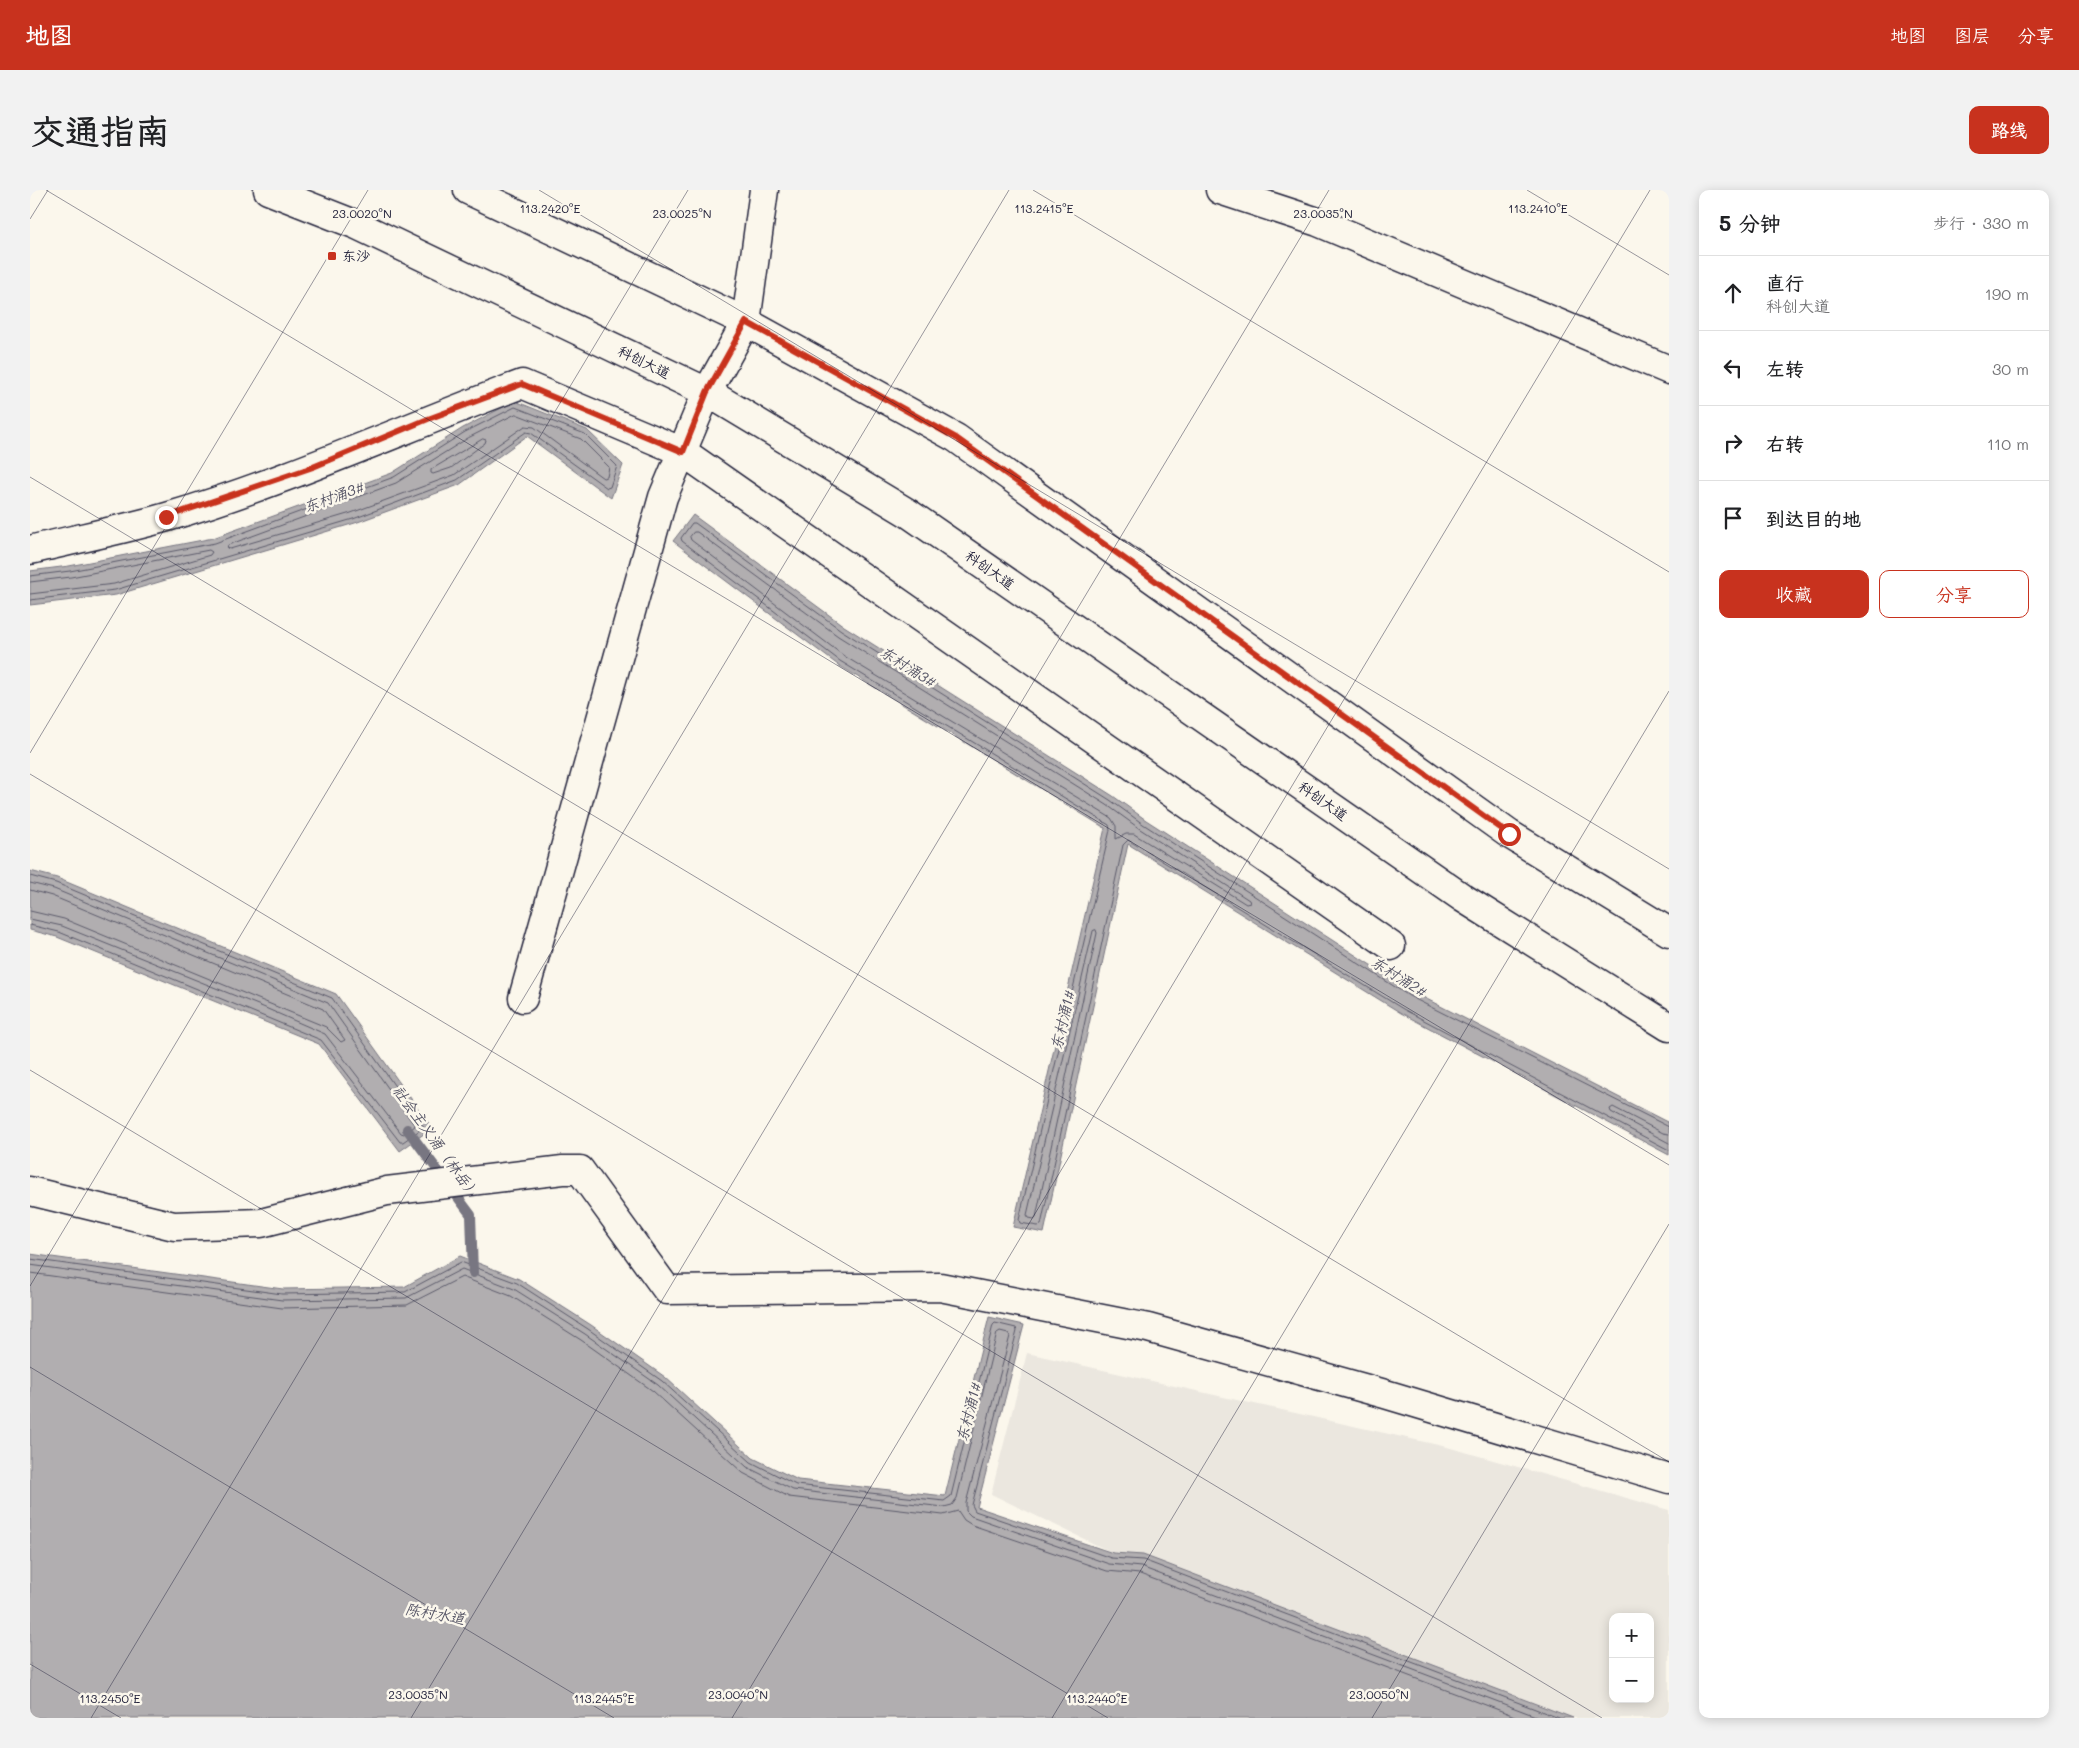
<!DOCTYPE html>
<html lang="zh">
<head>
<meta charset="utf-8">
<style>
  body { margin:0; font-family:Mali,"LXGW WenKai TC",sans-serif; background:#f2f2f2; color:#202124 }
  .controls { position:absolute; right:15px; bottom:15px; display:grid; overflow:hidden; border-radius:10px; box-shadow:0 2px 12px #0003 }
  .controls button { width:45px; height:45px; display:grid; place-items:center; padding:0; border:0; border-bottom:1px solid #e0e0e0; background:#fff; color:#202124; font:25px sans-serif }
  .stop { position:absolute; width:15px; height:15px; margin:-11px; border:4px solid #c8321e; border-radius:50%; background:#fff }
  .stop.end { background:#c8321e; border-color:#fff; box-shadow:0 1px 5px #0008 }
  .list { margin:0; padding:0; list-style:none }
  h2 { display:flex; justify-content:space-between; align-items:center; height:65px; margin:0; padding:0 20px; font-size:21px }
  h2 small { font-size:16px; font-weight:400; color:#757577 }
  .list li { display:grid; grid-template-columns:32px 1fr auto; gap:15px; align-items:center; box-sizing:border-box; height:75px; padding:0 20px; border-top:1px solid #e0e0e0 }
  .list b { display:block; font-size:19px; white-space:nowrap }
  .list p { margin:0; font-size:16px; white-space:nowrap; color:#757577 }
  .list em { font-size:16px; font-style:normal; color:#757577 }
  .actions { display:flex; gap:10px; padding:15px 20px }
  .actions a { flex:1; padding:11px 0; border:1px solid #c8321e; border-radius:10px; text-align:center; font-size:18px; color:#c8321e }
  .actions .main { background:#c8321e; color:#fff }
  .icon { flex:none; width:28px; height:28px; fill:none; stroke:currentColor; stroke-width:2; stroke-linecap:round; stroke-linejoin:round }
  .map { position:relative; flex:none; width:1639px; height:1528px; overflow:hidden; border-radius:10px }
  header { display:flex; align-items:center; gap:30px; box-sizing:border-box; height:70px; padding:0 25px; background:#c8321e; color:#fff }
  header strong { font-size:24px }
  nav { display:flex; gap:28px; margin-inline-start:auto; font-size:18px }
  .intro { display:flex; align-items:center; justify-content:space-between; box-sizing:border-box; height:120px; padding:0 30px }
  h1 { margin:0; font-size:35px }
  .button { padding:12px 22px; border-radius:10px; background:#c8321e; color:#fff; font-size:18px; font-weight:700 }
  main { display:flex; gap:30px; padding:0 30px }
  aside { flex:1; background:#fff; border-radius:10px; box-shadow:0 2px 12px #0003 }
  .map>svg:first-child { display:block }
</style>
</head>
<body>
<header>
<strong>地图</strong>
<nav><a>地图</a><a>图层</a><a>分享</a></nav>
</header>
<div class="intro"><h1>交通指南</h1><a class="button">路线</a></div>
<main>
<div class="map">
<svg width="1639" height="1528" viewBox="0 0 1639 1528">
  <rect width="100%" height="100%" fill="#fbf7ec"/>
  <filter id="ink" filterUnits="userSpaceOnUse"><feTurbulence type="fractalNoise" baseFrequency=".02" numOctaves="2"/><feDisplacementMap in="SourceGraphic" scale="10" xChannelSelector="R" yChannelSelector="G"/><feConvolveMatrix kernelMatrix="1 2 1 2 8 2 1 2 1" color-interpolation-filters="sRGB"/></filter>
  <g filter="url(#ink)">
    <path fill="#ebe7df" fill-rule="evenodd" d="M997 1163 1417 1257 1639 1320V1528H1541L1083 1363 961 1304ZM1583 1427H1620V1509H1583Z"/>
    <path fill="#b1aeb0" stroke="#787681" d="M485 211 557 240 593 275 581 308 497 246 429 295 325 333 86 405 0 415V381L39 376 183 348 362 283 433 238Z
      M663 325 814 436 1083 606 1116 630 1381 801 1639 933V965L1371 823 1098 654 1014 1043 983 1037 1075 638 808 475 643 351Z
      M0 681 27 688 306 804 402 938 370 961 289 854 27 747 0 740Z
      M0 1064 253 1099 374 1097 430 1066 489 1089 561 1135 635 1187 723 1268 768 1290 915 1306 959 1127 994 1135 947 1317 1083 1363 1113 1365 1543 1528H0Z"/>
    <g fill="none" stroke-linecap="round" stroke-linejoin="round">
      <path stroke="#5b5a6a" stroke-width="1" d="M486 224 551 249 579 277 577 287 573 288 504 237 495 236 424 285 321 323 200 359 197 358 198 355 366 293 438 248Z
        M453 249 456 250 455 253 421 278 403 284 401 283V280Z
        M664 342H667L808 446 1077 615 1110 639 1219 710 1220 713 1216 714 1104 644H1096L1086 649V636L1081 628 814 466 661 350 660 347Z
        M0 386 40 381 185 353 364 287 435 242 485 217 555 244 587 276 580 297 577 298 501 243 496 242 427 290 323 329 85 400 0 410
        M0 392 41 387 179 360 182 362 180 365 84 394 0 404
        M0 686 26 693 302 808 394 937 373 952H370L291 850 29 742 0 735
        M0 693 24 699 298 813 385 936 374 944 371 943 295 844 233 817 32 736 0 729
        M0 700 22 706 293 819 315 850 311 852 296 837 34 729 0 721
        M1066 740 1067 743 1006 1027 1004 1029 999 1028 997 1025 1063 741Z
        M1639 937 1379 806 1113 634 1080 610 811 440 665 333H662L651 348 652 351 810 471 1079 635 1080 640 989 1030 990 1033 1008 1036 1011 1035 1093 655 1098 650 1373 819 1639 960
        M1639 944 1633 943 1583 917 1580 919 1581 922 1639 953
        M0 1069 252 1104 375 1102 431 1072 487 1093 558 1139 632 1191 721 1272 766 1295 914 1311 921 1306 963 1135 965 1133 986 1138 987 1141 942 1315 945 1321 1081 1368 1113 1370 1529 1528
        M0 1075 252 1110 376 1108 432 1079 484 1099 555 1144 628 1195 717 1277 763 1300 914 1317 922 1315 927 1308 967 1143 970 1141 978 1143 980 1146 936 1313V1321L941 1326 1079 1374 1111 1377 1511 1528
        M0 1083 252 1118 377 1115 432 1087 481 1106 551 1150 623 1201 713 1283 759 1307 913 1325 928 1321 934 1330 942 1335 1077 1381 1110 1384 1490 1528"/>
      <path stroke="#787681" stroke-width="10" d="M377 939 441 1025 443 1083"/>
      <defs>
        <path id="street" d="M1190 0 1288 32 1639 180
          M0 360C45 349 92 340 137 327 258 291 374 238 492 194L653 262 1361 756
          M493 808 633 307 677 202 716 132 734 0
          M0 1001 144 1036 231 1033 357 1001 533 980H550L637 1100 910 1097 1118 1138 1355 1204 1639 1289"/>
        <path id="secondary" d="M238 0 327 35 677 202 878 323 1433 708 1639 837
          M438 0 716 132 926 248 1479 644 1639 742"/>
      </defs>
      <use href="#street" stroke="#22223b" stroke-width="31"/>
      <use href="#secondary" stroke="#22223b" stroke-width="31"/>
      <use href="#street" stroke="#fbf7ec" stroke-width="28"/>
      <use href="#secondary" stroke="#fbf7ec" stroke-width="28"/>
    </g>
  </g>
  <g fill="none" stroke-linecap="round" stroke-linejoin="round" filter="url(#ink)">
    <path stroke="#c8321e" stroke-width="6" d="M136 327 283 277 398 229 492 194 653 262 677 202 716 132 926 248 1479 644"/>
  </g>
  <path fill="none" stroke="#22223b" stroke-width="1" stroke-opacity="0.45" d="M16 0 1639 975M509 0 1639 679M1003 0 1639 382M1497 0 1639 85M0 29 18 0M0 287 1639 1272M0 563 338 0M0 584 1572 1528M0 880 1078 1528M0 1096 658 0M0 1177 584 1528M0 1474 91 1528M61 1528 979 0M381 1528 1299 0M702 1528 1620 0M1022 1528 1639 501M1342 1528 1639 1034"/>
  <rect fill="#c8321e" stroke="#fbf7ec" stroke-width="2" x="297" y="61" width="10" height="10" rx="2.5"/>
  <g text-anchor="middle" stroke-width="5" stroke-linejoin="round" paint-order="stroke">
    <g font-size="14" fill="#22223b" stroke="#fbf7ec" text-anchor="start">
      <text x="312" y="71">东沙</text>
    </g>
    <g font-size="14" fill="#22223b" stroke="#fbf7ec">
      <text transform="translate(614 172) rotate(26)" y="5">科创大道</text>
      <text transform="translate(960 380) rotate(35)" y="5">科创大道</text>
      <text transform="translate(1293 611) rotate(35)" y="5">科创大道</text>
    </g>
    <g font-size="15" font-style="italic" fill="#545364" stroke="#fbf7ec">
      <text transform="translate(304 307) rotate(-20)" y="5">东村涌3#</text>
      <text transform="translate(878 477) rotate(32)" y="5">东村涌3#</text>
      <text transform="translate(1369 787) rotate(32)" y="5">东村涌2#</text>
      <text transform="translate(1033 830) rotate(-77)" y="5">东村涌1#</text>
      <text transform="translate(406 952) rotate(54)" y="5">社会主义涌（林岳）</text>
      <text transform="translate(939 1222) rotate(-76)" y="5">东村涌1#</text>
      <text transform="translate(405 1424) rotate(10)" y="5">陈村水道</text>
    </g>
  </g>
  <g font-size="12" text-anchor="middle" fill="#22223b" stroke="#fbf7ec" stroke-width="5" stroke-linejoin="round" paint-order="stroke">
    <text x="520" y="23">113.2420°E</text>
    <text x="1014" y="23">113.2415°E</text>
    <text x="1508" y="23">113.2410°E</text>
    <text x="332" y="28">23.0020°N</text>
    <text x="652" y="28">23.0025°N</text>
    <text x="1293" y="28">23.0035°N</text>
    <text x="388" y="1509">23.0035°N</text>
    <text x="708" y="1509">23.0040°N</text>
    <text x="1349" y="1509">23.0050°N</text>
    <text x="80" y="1513">113.2450°E</text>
    <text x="574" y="1513">113.2445°E</text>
    <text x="1067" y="1513">113.2440°E</text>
  </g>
</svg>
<div class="controls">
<button>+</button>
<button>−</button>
</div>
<div class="stop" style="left:1479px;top:644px"></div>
<div class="stop end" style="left:136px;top:327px"></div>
</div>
<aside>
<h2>5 分钟<small>步行 · 330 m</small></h2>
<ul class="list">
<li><svg class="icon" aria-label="ahead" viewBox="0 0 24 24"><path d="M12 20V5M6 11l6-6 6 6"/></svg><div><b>直行</b><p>科创大道</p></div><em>190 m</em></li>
<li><svg class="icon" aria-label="left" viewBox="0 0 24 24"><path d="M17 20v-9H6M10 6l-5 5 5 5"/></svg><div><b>左转</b></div><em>30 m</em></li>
<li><svg class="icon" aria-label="right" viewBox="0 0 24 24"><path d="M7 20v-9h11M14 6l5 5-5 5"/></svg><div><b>右转</b></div><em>110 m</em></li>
<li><svg class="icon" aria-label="arrive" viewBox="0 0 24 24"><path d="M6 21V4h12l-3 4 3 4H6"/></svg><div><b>到达目的地</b></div></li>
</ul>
<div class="actions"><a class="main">收藏</a><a>分享</a></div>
</aside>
</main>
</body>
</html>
